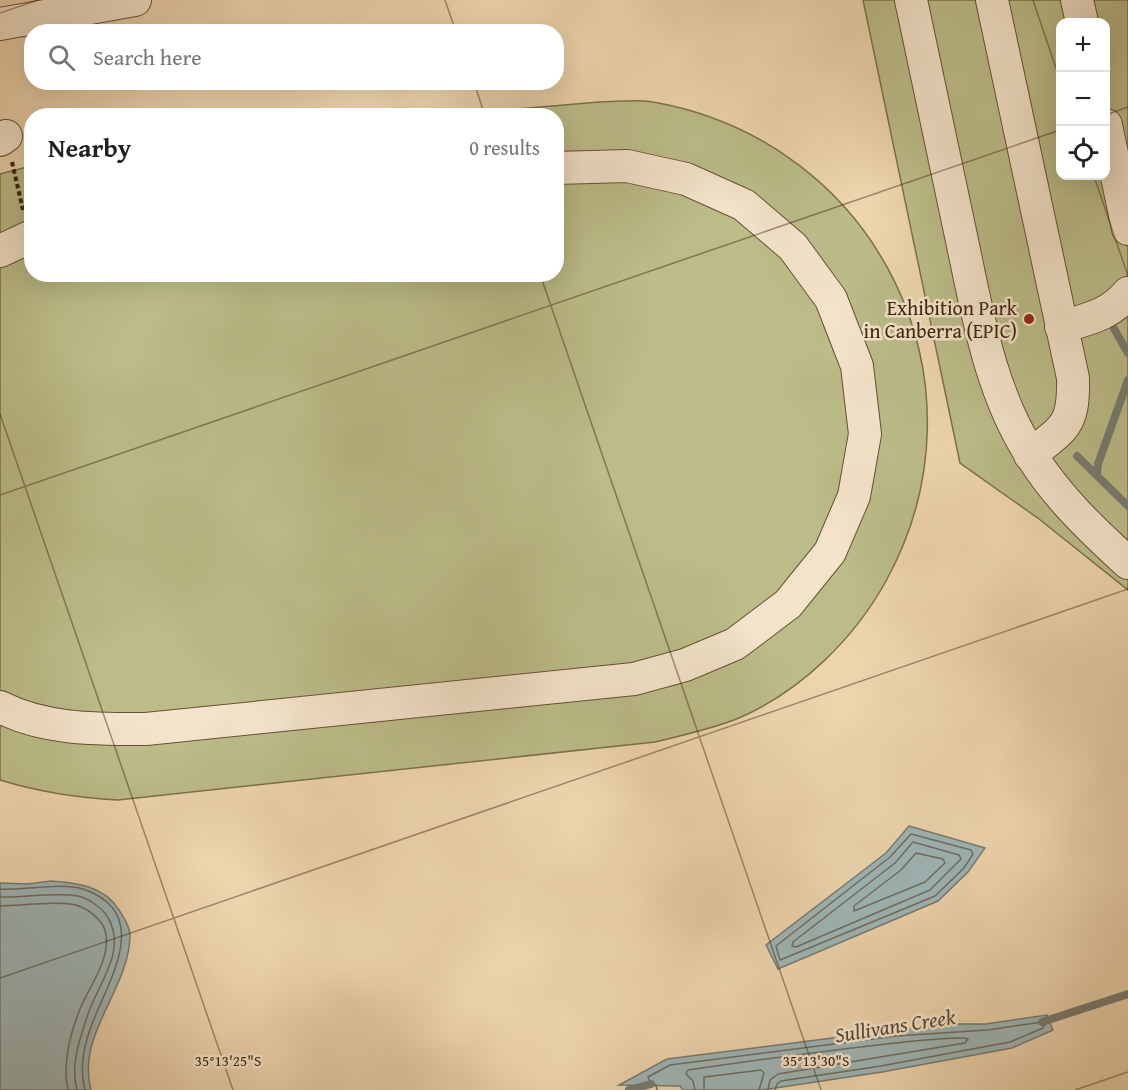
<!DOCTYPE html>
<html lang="en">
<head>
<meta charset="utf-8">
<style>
  body { margin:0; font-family:"Gentium Book Plus",serif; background:#f6f6f6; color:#202124 }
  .controls { position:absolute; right:18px; top:18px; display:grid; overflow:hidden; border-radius:12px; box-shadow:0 6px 24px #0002 }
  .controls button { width:54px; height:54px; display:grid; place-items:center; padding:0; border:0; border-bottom:2px solid #e0e0e0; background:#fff; color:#202124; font:30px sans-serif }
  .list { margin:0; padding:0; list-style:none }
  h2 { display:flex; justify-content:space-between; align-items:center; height:78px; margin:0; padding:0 24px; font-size:26px }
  h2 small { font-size:20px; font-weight:400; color:#757577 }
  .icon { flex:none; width:33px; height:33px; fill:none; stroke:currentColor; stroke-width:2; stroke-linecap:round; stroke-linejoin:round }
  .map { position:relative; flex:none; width:1128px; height:1090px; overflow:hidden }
  .search { position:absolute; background:#fff; box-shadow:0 6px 24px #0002; left:24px; top:24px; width:540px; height:66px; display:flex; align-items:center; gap:15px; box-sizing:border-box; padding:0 21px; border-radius:24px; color:#757577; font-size:22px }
  .panel { position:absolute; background:#fff; box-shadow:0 6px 24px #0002; left:24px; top:108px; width:540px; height:174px; border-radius:24px }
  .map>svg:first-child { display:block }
</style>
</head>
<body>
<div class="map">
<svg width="1128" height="1090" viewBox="0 0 1128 1090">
  <rect width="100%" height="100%" fill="#edd4ad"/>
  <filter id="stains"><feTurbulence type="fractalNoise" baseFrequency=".00333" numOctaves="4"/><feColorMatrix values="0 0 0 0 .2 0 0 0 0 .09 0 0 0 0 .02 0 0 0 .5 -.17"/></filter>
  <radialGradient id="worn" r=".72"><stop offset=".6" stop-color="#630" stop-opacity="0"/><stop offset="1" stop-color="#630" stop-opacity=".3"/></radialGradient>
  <path fill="#bbbc88" stroke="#7c704a" stroke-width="1.5" fill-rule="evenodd" d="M863 0H1128V590L1039 519 960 463ZM1060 22H1106V176H1060Z
    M599 102C616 102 636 99 653 102 876 141 996 381 886 581 854 639 801 691 739 718 712 729 683 735 655 742L118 800C77 798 39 792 0 780V717L42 732 687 675 838 557 867 364 750 199 557 159 556 116 446 115Z
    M31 166V224L0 239V174Z
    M626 176C665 185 697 193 733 213 776 237 811 286 830 330 843 362 856 401 855 436 852 511 793 600 726 634 696 650 665 658 632 666L142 716 48 712 0 693V262L31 249 32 274H556L557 180Z"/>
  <path fill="#9eb5b5" stroke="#787b71" stroke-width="1.5" d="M909 826 985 848 968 872 938 901 778 969 766 945 886 853Z
    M51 881C78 883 104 886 119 910 124 918 130 927 130 936 129 990 76 1034 91 1090H0V883L27 884Z
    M1047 1015 1053 1030 1012 1048 882 1072 762 1090H683L680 1086 619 1085 667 1059 895 1030 956 1024H986Z"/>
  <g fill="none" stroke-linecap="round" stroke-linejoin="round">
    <path stroke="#6e6c60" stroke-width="1.5" d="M911 834 971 850 973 854 964 868 935 896 780 960 776 946 890 857Z
      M913 842 959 855 961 859 930 890 796 947 792 946 793 942 895 863Z
      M916 853 943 859 945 863 925 882 854 911V906L901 870Z
      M0 889C25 891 60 882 83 889 149 911 114 972 96 1014 86 1037 78 1065 85 1090
      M0 897C26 898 52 892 78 896 88 898 102 908 107 916 128 950 99 982 88 1014 80 1039 70 1064 77 1090
      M0 906C20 906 63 900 79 906 90 910 105 922 106 935 110 960 89 987 80 1009 70 1034 62 1063 68 1090
      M657 1090 656 1085 649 1080 648 1077 670 1065 896 1036 987 1030 1042 1022 1045 1024 1043 1028 1010 1042 881 1066 781 1081 777 1084 775 1090
      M695 1090 693 1081 686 1074 688 1070C722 1065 955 1032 968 1039L965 1043 778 1074 770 1080 768 1090
      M704 1090V1077L761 1070 764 1073 759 1090"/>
    <path stroke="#787b71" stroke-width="8" d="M1113 327 1128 353
      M1077 456 1128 506
      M1097 475 1098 464 1128 380
      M1042 1022 1128 994
      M629 1090 651 1084"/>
    <defs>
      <path id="minor" d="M911 0C928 79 944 157 961 236 977 310 989 390 1031 455 1057 497 1092 530 1128 563
        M992 0 1073 378C1074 426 1065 427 1030 455
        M1077 0 1082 22
        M0 24 135 0
        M1106 125 1128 229
        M0 140 6 136
        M0 251 32 236
        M1061 327C1088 319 1110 315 1128 293
        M0 707C45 730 97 729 146 729L634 679 685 665 735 644 788 604 830 552 854 496 865 434 857 366 831 299 793 247 744 205 686 179 627 166 556 168"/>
    </defs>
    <use href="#minor" stroke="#6a4f34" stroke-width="34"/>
    <path stroke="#3e230b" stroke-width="4" stroke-dasharray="4.5 3" stroke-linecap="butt" d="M12 162 23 210"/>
    <use href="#minor" stroke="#f3e3ca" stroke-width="32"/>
  </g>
  <path fill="none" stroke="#3e230b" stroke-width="1.5" stroke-opacity="0.45" d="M445 0 456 32M1033 0 1060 80M0 13 38 0M474 82 485 116M1106 115 1128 107M1094 176 1128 276M540 274 821 1090M0 414 233 1090M0 495 1060 130M0 978 1128 589M1075 1090 1128 1072"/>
  <circle fill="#8f2418" stroke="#f3e3ca" stroke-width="2" cx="1029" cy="319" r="6"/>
  <g text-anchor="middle" stroke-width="5" stroke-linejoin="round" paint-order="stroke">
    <g font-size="20" fill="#3e230b" stroke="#f3e3ca" text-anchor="end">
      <text x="1017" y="315">Exhibition Park<tspan x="1017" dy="23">in Canberra (EPIC)</tspan></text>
    </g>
    <g font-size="21" font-style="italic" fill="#564836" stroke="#f3e3ca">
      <text transform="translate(895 1026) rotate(-9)" y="7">Sullivans Creek</text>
    </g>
  </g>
  <g font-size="15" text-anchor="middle" fill="#3e230b" stroke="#f3e3ca" stroke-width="5" stroke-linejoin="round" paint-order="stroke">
    <text x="228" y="1066">35°13'25"S</text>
    <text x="816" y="1066">35°13'30"S</text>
  </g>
  <rect width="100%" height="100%" filter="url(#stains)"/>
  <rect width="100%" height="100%" fill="url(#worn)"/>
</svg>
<div class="controls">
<button>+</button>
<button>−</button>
<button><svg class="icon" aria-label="locate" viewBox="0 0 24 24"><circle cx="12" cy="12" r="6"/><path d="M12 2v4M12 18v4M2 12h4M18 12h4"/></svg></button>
</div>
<div class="search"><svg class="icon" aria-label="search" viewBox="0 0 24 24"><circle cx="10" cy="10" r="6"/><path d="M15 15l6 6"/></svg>Search here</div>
<section class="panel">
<h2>Nearby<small>0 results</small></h2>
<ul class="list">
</ul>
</section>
</div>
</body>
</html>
